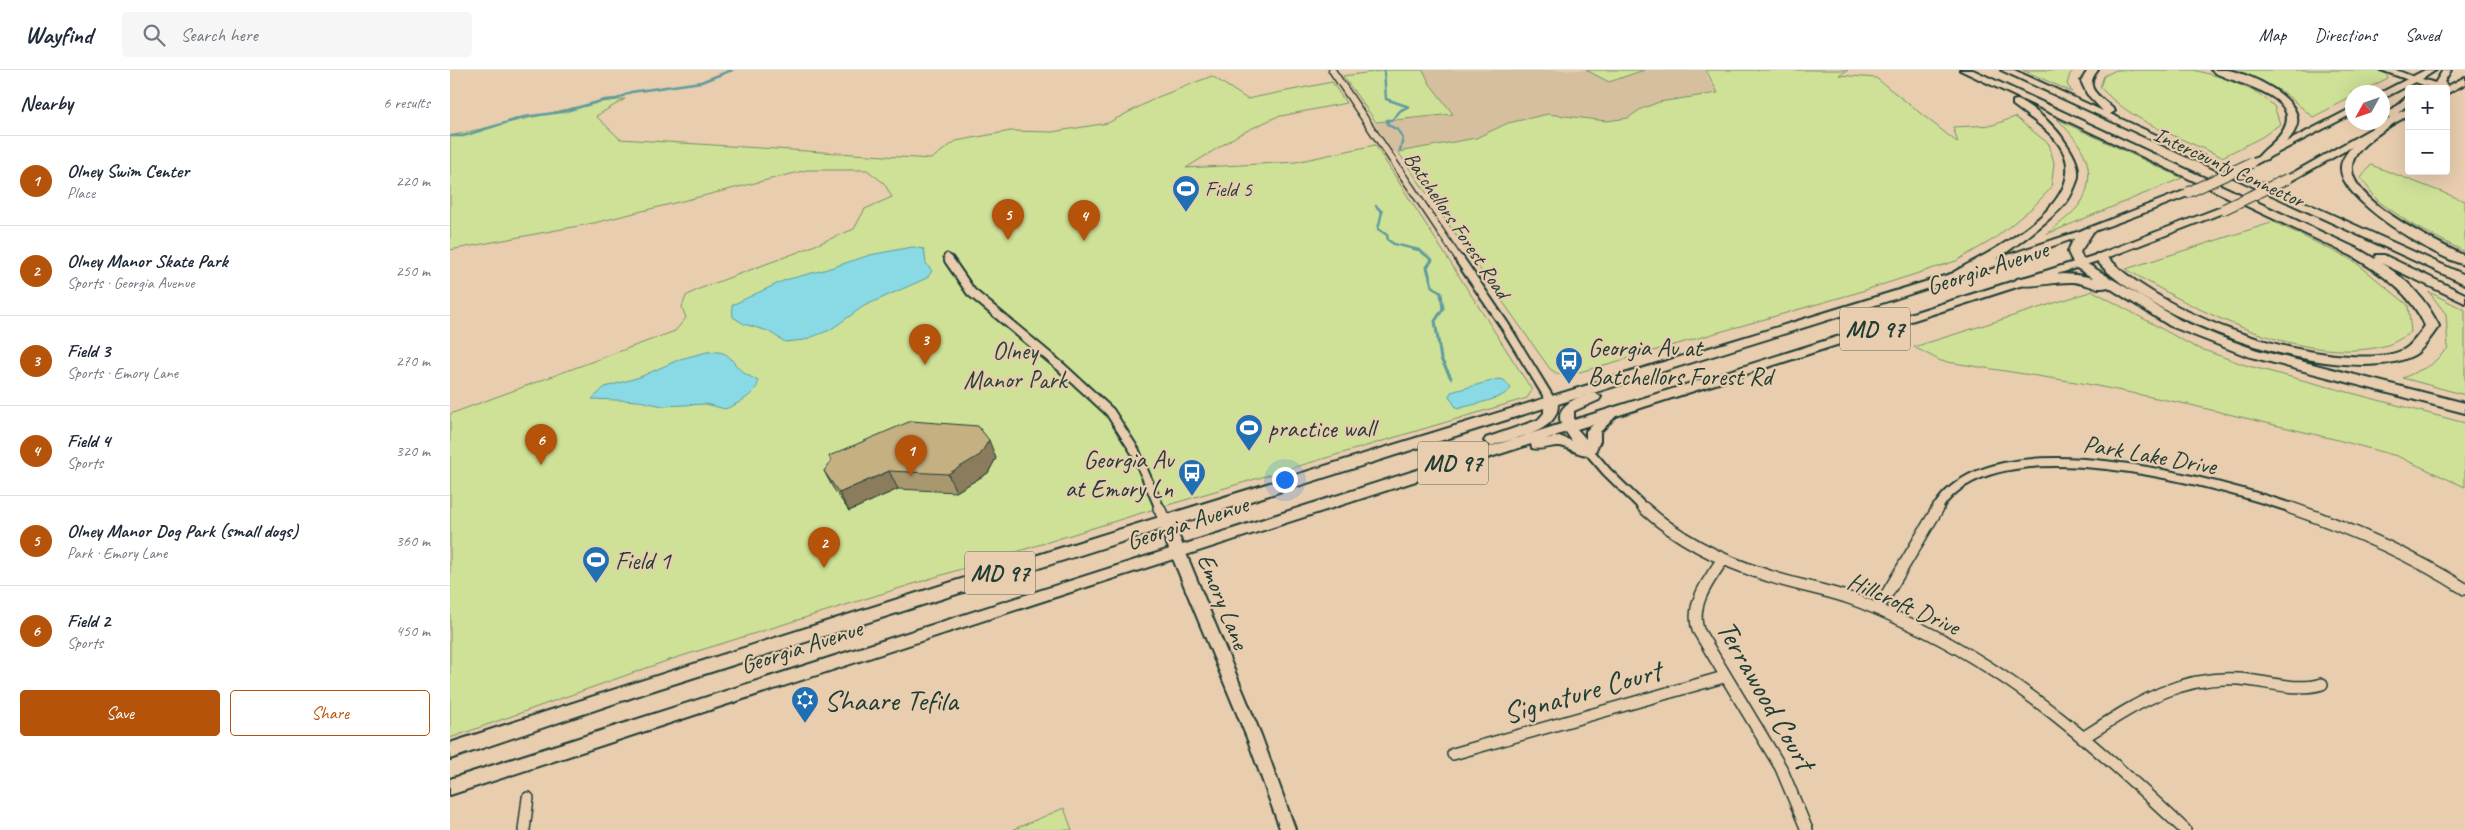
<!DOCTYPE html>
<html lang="en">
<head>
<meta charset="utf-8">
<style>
  body { margin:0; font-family:Caveat,sans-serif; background:#f6f6f7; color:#1f2937 }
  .controls { position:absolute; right:15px; top:15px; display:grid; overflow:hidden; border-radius:5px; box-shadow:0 5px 20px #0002 }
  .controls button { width:45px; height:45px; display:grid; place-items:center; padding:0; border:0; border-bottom:1px solid #e0e1e3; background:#fff; color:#1f2937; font:25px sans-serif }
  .compass { position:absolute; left:1895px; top:15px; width:45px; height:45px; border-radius:50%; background:#fff; box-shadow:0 5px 20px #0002; rotate:230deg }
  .you { position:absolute; left:834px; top:409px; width:18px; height:18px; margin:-12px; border:4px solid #fff; border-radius:50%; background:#1a73e8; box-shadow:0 0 0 8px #1a73e833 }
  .badge { display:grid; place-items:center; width:32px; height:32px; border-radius:50%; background:#b45309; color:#fff; font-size:16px; font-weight:700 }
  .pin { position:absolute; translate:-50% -41px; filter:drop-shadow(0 1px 2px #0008) }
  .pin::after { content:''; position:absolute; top:26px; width:18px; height:15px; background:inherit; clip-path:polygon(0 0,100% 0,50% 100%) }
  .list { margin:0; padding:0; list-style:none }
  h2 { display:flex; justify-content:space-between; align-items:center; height:65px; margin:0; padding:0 20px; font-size:21px }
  h2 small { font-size:16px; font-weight:400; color:#747a83 }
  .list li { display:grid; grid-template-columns:32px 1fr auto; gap:15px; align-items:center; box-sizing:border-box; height:90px; padding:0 20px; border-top:1px solid #e0e1e3 }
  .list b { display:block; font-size:19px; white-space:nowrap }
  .list p { margin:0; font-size:16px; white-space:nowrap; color:#747a83 }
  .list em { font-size:16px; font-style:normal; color:#747a83 }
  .actions { display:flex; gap:10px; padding:15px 20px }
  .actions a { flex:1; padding:11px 0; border:1px solid #b45309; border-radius:5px; text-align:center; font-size:18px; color:#b45309 }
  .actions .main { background:#b45309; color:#fff }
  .icon { flex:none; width:28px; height:28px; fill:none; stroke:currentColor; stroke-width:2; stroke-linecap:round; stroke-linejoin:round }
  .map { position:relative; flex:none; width:2015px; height:760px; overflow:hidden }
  header { display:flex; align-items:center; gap:30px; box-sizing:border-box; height:70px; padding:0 25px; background:#fff; border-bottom:1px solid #e0e1e3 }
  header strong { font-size:24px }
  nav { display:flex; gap:28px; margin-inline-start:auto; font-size:18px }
  .search { width:350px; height:45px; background:#f6f6f7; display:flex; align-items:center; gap:12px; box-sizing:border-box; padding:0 18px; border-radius:5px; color:#747a83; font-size:19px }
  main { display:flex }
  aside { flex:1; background:#fff }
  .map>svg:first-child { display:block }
</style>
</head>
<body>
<header>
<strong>Wayfind</strong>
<div class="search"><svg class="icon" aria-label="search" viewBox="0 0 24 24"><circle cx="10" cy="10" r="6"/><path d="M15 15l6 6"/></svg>Search here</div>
<nav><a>Map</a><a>Directions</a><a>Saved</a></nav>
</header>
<main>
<aside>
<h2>Nearby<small>6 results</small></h2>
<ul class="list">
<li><span class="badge">1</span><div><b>Olney Swim Center</b><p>Place</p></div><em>220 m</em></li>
<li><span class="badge">2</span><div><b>Olney Manor Skate Park</b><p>Sports · Georgia Avenue</p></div><em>250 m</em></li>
<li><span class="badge">3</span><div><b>Field 3</b><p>Sports · Emory Lane</p></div><em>270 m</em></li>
<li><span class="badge">4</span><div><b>Field 4</b><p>Sports</p></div><em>320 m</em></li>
<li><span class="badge">5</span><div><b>Olney Manor Dog Park (small dogs)</b><p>Park · Emory Lane</p></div><em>360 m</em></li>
<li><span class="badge">6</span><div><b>Field 2</b><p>Sports</p></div><em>450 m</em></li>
</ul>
<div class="actions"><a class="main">Save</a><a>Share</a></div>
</aside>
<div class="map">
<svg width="2015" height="760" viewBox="0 0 2015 760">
  <rect width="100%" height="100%" fill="#e8cdaf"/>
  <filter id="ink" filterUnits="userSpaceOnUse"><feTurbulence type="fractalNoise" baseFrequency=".02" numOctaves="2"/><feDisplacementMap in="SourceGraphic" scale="10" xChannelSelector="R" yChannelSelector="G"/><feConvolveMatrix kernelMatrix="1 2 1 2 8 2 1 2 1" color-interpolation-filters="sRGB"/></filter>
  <g filter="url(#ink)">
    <path fill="#d6bf9e" d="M973 0H1256L1258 9 1268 22 1191 39 1178 48 1157 52 1098 44 1058 53 1026 68 944 83 924 53 1003 44 980 14Z"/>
    <path fill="#cee196" stroke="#768f65" d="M938 0H973L980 14 1003 44 926 52 893 6Z
      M1136 0H1194L1159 12Z
      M1256 0H1398L1389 5 1426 8 1508 73 1503 57 1543 55 1565 47 1599 74 1604 93 1601 118 1583 137 1544 169 1506 191 1406 223 1126 303 1108 304 1100 299 948 82 1026 68 1058 53 1098 44 1157 51 1178 48 1191 39 1209 32 1268 23Z
      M1573 0H1624L1620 4 1617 14 1622 22Z
      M1666 0H1744L1774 8 1808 23 1824 36 1830 54 1812 67 1772 87C1729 67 1683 53 1650 17L1654 6Z
      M1780 0H1924L1935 3 1938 8 1910 22H1902V27L1863 47 1833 22 1805 9Z
      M762 6 797 29 882 12 896 33 826 47 788 65 736 98 846 92 925 75 1082 320 1077 328 688 444 219 590 0 668V344L225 261 236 248 232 237 236 226 249 219 351 181 404 159 415 139 442 127 434 113 417 100H357L144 153 0 180V66L144 33 175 29 146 46 170 69 481 89 506 71 561 61 602 62 658 53 708 27Z
      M1607 49 1732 108 1597 164C1609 153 1629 141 1635 125 1647 93 1628 70 1607 49Z
      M1921 95 2015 131V182L1961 154 1928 131 1911 108Z
      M1824 152 1904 191 1958 235 1961 262C1953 267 1943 274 1934 276 1851 296 1745 240 1676 199Z
      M1643 221 1743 276 1795 295 2015 353V417L1947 386 1884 369 1736 334 1632 313 1491 291 1464 277Z
      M1979 222 2015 240V325L1953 308 1981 295 1998 278 1996 244Z
      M614 738 622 760H562Z"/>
    <path fill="#89dae4" stroke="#5f9b9e" d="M462 177 474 179 476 193 482 201 477 208 414 236 380 260 354 270 335 272 318 261 294 254 283 247 282 235 335 210 374 200 420 185Z
      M257 282C284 280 278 291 294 303 298 306 304 308 308 311 309 323 286 335 275 339L256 334 213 336 189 331 142 329 155 317 190 307 230 289Z
      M1048 309 1054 310 1061 318C1055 329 1020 335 1007 339L999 326 1001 322Z"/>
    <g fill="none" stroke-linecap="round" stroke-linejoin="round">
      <path stroke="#5f9b9e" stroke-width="2.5" d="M934 0 936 29 959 37 951 40 942 50H937L938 55 948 60 953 69 950 80
        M0 66H13L74 47 112 42 155 30 167 29 181 22 251 12 282 0
        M926 136 932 142 928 159 937 165 938 170 944 174 969 180 982 190 981 192"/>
      <path stroke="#5f9b9e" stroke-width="3" d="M982 190 977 197 982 216 991 223 993 239 985 251 991 289 1001 308"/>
      <defs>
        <path id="minor-far2" d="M882 0 1011 192
          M497 187 500 192"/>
        <path id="minor-far1" d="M499 190 521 222 611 297 660 342 685 381 710 439
          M1010 190 1055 256 1101 331
          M1139 381 1157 402 1195 439
          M1487 439C1541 348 1766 413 1845 439"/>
        <path id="minor" d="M709 438 715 451
          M1194 438C1229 470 1274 492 1319 506 1345 515 1373 519 1399 528 1419 535 1439 544 1458 553 1564 601 1652 681 1735 760
          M1841 438C1902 459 1960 484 2015 519
          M1273 489C1259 510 1240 533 1248 560L1331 698 1357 760
          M1428 539 1488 438
          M1634 667C1683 636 1728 605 1789 609 1816 611 1846 622 1872 614
          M1003 684 1274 607
          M74 760 78 728"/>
        <path id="tertiary" d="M715 451 805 669 838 760"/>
        <path id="primary" d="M1975 0H1986L1972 9 1985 13 1993 0H2001L1994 12 1998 16 2015 7V14L1996 24V19H1984L1965 12 1932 29V22Z
          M1959 25V33L1948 43 1959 38V45L1841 111H1833L1832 109 1940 48 1936 45 1938 43Z
          M1902 38V44L1804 95 1796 93Z
          M1739 119 1743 120V124C1535 206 1320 267 1108 334 1108 362 1068 367 1046 374L1041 376 1034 371 1036 368 1088 350 1094 343V338L198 622 0 689V673C499 509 1002 357 1504 203L1633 160Z
          M1774 136 1778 137V141L1654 189 1166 346 1150 362V371L1144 384C1132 388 1121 378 1110 376 1100 375 1092 381 1082 378L1081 374 593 531 0 725V709L1111 354C1105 334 1128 327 1144 323L1151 327 1149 330 1124 341V350L1646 185ZM1143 354 1136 361V369L1127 359ZM1116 362 1122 371 1109 366 1096 369Z"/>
        <path id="motorway" d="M1510 0H1523L1910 180 1925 189 1926 185H1934L2015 224V233L1931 193C1957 209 1975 228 1989 256 1983 264 1973 280 1964 285 1894 322 1689 248 1644 187L1646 184H1654C1663 192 1671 201 1680 207 1739 250 1827 282 1900 286 1915 287 1941 287 1955 279 1963 274 1970 262 1975 256 1960 222 1933 205 1902 186Z
          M1551 0H1564L1653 41 1637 24 1631 11 1638 0H1648C1631 20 1653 27 1665 41L1660 44 2015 205V214Z
          M1761 0C1766 0 1772 0 1777 0 1798 3 1852 27 1847 54 1844 69 1827 80 1817 89L1813 90 1808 87C1816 77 1828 71 1834 59 1853 22 1776 13 1761 0Z
          M1931 0H1946L1969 9 1964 12Z
          M1567 30C1579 33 1604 56 1611 66 1620 79 1632 95 1627 111 1624 119 1620 129 1614 135 1600 151 1523 212 1504 208L1502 205 1504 202C1539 182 1633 138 1615 86 1607 64 1581 49 1563 35V31Z
          M1937 50 1941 51V55C1928 65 1904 78 1902 96 1898 131 1989 173 2015 186V195C1987 188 1888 130 1891 97 1891 89 1899 80 1904 74 1912 66 1926 53 1937 50Z
          M1637 158 1643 162 1630 182 1634 192 1730 250 1768 266 1807 280 2015 333V343L1797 286 1720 256 1658 217C1648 221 1634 213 1623 212 1606 211 1582 218 1567 215L1565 212 1567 209C1591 203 1618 202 1643 208L1625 197 1618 182C1621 173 1627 161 1637 158Z"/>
      </defs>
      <use href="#minor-far2" stroke="#1f3d34" stroke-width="9"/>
      <use href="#minor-far1" stroke="#1f3d34" stroke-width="12"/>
      <use href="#minor" stroke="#1f3d34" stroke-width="14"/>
      <use href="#tertiary" stroke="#1f3d34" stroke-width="18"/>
      <use href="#primary" stroke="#1f3d34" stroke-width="4"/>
      <use href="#motorway" stroke="#1f3d34" stroke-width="4"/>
      <use href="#minor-far2" stroke="#e8cdaf" stroke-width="6"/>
      <use href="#minor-far1" stroke="#e8cdaf" stroke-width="8"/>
      <use href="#minor" stroke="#e8cdaf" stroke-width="11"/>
      <use href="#tertiary" stroke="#e8cdaf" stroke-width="14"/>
      <use href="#primary" fill="#e8cdaf" fill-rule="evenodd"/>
      <use href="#motorway" fill="#e8cdaf" fill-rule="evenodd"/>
      <defs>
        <path id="primary-bridge" d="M1739 122 1801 93
          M1774 139 1837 109"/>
      </defs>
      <use href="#primary-bridge" stroke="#1f3d34" stroke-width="12" stroke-linecap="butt"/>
      <use href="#primary-bridge" stroke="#e8cdaf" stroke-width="10"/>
    </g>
    <path fill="#a99770" stroke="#1f3d34" d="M546 388 538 403 506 422 448 419 399 441 383 418 374 401Z"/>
    <path fill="#8a7b5b" stroke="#1f3d34" d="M539 370 546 388 538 403 506 422 498 404Z
      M439 401 448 419 399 441 389 423Z"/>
    <path fill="#c5b082" stroke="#1f3d34" d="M461 351 528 356 539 370 530 385 498 404 439 401 389 423 374 401 381 391 379 386Z"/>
  </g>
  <defs>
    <symbol id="stadium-pin" viewBox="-11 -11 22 30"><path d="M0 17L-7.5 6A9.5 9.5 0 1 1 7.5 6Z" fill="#1f6fb2" stroke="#e8cdaf"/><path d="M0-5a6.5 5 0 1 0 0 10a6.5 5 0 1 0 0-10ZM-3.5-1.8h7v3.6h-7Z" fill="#fff"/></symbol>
    <symbol id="bus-pin" viewBox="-11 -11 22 30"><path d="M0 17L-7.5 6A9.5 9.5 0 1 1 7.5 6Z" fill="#1f6fb2" stroke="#e8cdaf"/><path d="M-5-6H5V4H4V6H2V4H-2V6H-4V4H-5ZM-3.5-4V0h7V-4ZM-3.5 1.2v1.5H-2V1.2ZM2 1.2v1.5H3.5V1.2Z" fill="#fff"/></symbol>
    <symbol id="synagogue-pin" viewBox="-11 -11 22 30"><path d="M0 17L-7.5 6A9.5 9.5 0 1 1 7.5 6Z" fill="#1f6fb2" stroke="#e8cdaf"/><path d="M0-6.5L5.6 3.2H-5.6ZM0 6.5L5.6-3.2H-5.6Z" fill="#fff"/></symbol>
  </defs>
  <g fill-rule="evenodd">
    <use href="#stadium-pin" x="720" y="103" width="32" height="43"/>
    <use href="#bus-pin" x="1103" y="275" width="32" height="43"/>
    <use href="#stadium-pin" x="783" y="342" width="32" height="43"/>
    <use href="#bus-pin" x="726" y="387" width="32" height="43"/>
    <use href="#stadium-pin" x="130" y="474" width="32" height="43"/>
    <use href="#synagogue-pin" x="339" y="614" width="32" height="43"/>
  </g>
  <g text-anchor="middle" stroke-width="4.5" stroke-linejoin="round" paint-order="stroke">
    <g font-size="21" fill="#1f3d34" stroke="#e8cdaf">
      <text transform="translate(1779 97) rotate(25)" y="7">Intercounty Connector</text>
      <text transform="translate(1007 155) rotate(56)" y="7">Batchellors Forest Road</text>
    </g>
    <g font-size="21" fill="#1f3d34" stroke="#e8cdaf" text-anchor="start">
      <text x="755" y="126">Field 5</text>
    </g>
    <g fill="#e8cdaf" stroke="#5b6859" stroke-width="1">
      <rect x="1390" y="237.5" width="70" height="43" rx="4"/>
      <rect x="968" y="371.5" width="70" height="43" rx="4"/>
      <rect x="515" y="481.5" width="70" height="43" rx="4"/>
    </g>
    <g font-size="24" font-weight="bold" fill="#1f3d34">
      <text x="1425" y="267">MD 97</text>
      <text x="1003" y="401">MD 97</text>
      <text x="550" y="511">MD 97</text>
    </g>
    <g font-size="25" fill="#1f3d34" stroke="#e8cdaf">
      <text transform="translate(1537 197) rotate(-18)" y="9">Georgia Avenue</text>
      <text transform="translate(1700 384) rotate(10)" y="9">Park Lake Drive</text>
      <text transform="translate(737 452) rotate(-18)" y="9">Georgia Avenue</text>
      <text transform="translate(774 531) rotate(68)" y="9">Emory Lane</text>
      <text transform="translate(1454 533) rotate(24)" y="9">Hillcroft Drive</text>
      <text transform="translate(351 576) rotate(-18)" y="9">Georgia Avenue</text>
    </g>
    <g font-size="25" fill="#1f3d34" stroke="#e8cdaf" text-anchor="start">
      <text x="1138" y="286">Georgia Av at<tspan x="1138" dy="29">Batchellors Forest Rd</tspan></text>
      <text x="818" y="367">practice wall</text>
      <text x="723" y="398" text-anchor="end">Georgia Av<tspan x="723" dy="29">at Emory Ln</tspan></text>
      <text x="165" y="499">Field 1</text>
    </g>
    <g font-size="25" fill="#284539" stroke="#e8cdaf">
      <text x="565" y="289">Olney<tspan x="565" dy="29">Manor Park</tspan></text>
    </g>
    <g font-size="30" fill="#1f3d34" stroke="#e8cdaf">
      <text transform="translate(1132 622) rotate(-16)" y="10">Signature Court</text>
      <text transform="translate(1316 625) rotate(60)" y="10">Terrawood Court</text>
    </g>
    <g font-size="30" fill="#1f3d34" stroke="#e8cdaf" text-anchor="start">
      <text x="374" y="640">Shaare Tefila</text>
    </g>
  </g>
</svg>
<div class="controls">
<button>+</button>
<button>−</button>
</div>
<svg class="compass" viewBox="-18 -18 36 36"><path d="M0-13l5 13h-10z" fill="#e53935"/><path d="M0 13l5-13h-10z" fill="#747a83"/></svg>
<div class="you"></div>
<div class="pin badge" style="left:461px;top:406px">1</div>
<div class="pin badge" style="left:374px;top:498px">2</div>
<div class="pin badge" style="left:475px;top:295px">3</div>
<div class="pin badge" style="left:634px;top:171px">4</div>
<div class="pin badge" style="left:558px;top:170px">5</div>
<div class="pin badge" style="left:91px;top:395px">6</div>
</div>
</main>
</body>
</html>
